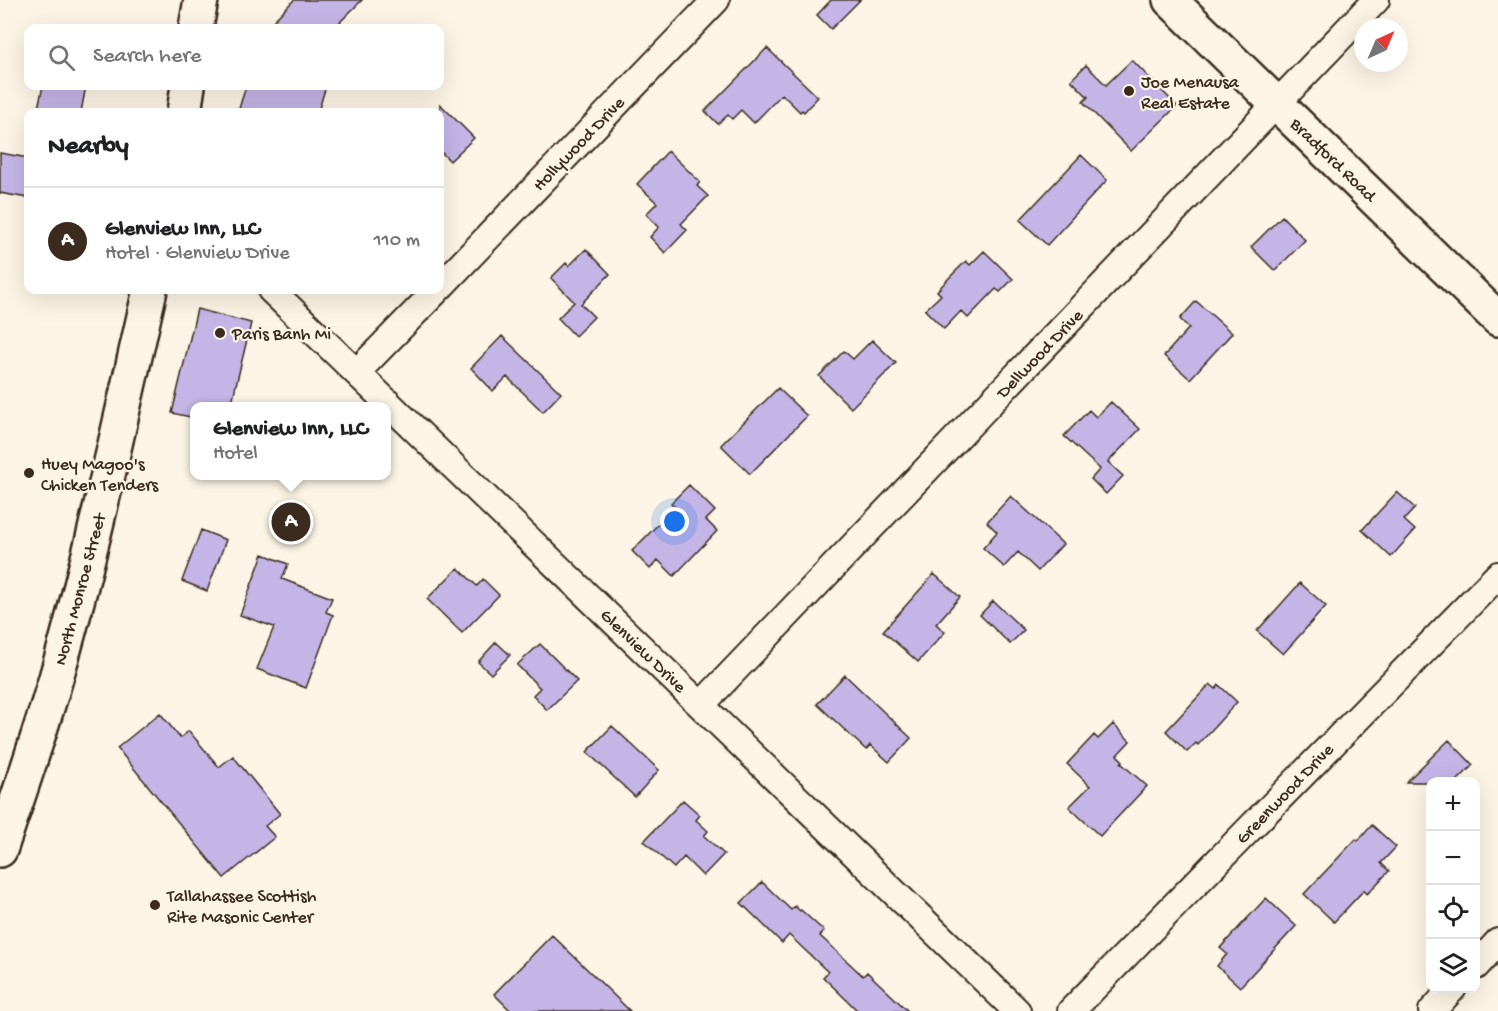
<!DOCTYPE html>
<html lang="en">
<head>
<meta charset="utf-8">
<style>
  body { margin:0; font-family:"Gochi Hand",sans-serif; background:#f2f2f2; color:#202124 }
  .controls { position:absolute; right:18px; bottom:18px; display:grid; overflow:hidden; border-radius:12px; box-shadow:0 6px 24px #0002 }
  .controls button { width:54px; height:54px; display:grid; place-items:center; padding:0; border:0; border-bottom:2px solid #e0e0e0; background:#fff; color:#202124; font:30px sans-serif }
  .compass { position:absolute; left:1354px; top:18px; width:54px; height:54px; border-radius:50%; background:#fff; box-shadow:0 6px 24px #0002; rotate:44deg }
  .you { position:absolute; left:675px; top:522px; width:21px; height:21px; margin:-15px; border:4px solid #fff; border-radius:50%; background:#1a73e8; box-shadow:0 0 0 9px #1a73e833 }
  .badge { display:grid; place-items:center; width:39px; height:39px; border-radius:50%; background:#3b2a1e; color:#fff; font-size:20px; font-weight:700 }
  .pin { position:absolute; translate:-50% -50%; border:3px solid #fff; box-shadow:0 2px 6px #0006 }
  .popup { position:absolute; left:190px; top:402px; width:201px; height:78px; box-sizing:border-box; display:grid; place-content:center; border-radius:12px; background:#fff; filter:drop-shadow(0 2px 4px #0005); font-size:20px; white-space:nowrap; color:#757577 }
  .popup b { font-size:22px; color:#202124 }
  .popup::after { content:''; position:absolute; left:50%; top:100%; margin-left:-12px; border:12px solid transparent; border-top-color:#fff }
  .list { margin:0; padding:0; list-style:none }
  h2 { display:flex; justify-content:space-between; align-items:center; height:78px; margin:0; padding:0 24px; font-size:26px }
  h2 small { font-size:20px; font-weight:400; color:#757577 }
  .list li { display:grid; grid-template-columns:39px 1fr auto; gap:18px; align-items:center; box-sizing:border-box; height:108px; padding:0 24px; border-top:2px solid #e0e0e0 }
  .list b { display:block; font-size:22px; white-space:nowrap }
  .list p { margin:0; font-size:20px; white-space:nowrap; color:#757577 }
  .list em { font-size:20px; font-style:normal; color:#757577 }
  .icon { flex:none; width:33px; height:33px; fill:none; stroke:currentColor; stroke-width:2; stroke-linecap:round; stroke-linejoin:round }
  .map { position:relative; flex:none; width:1498px; height:1011px; overflow:hidden }
  .search { position:absolute; background:#fff; box-shadow:0 6px 24px #0002; left:24px; top:24px; width:420px; height:66px; display:flex; align-items:center; gap:15px; box-sizing:border-box; padding:0 21px; border-radius:12px; color:#757577; font-size:22px }
  .panel { position:absolute; background:#fff; box-shadow:0 6px 24px #0002; left:24px; top:108px; width:420px; height:186px; border-radius:12px }
  .map>svg:first-child { display:block }
</style>
</head>
<body>
<div class="map">
<svg width="1498" height="1011" viewBox="0 0 1498 1011">
  <rect width="100%" height="100%" fill="#fcf5e5"/>
  <filter id="ink" filterUnits="userSpaceOnUse"><feTurbulence type="fractalNoise" baseFrequency=".0167" numOctaves="2"/><feDisplacementMap in="SourceGraphic" scale="12" xChannelSelector="R" yChannelSelector="G"/><feConvolveMatrix kernelMatrix="1 2 1 2 8 2 1 2 1" color-interpolation-filters="sRGB"/></filter>
  <g filter="url(#ink)">
    <path fill="#c3b5e6" stroke="#3b2a1e" stroke-width="1.5" d="M294 0H362L334 28H266Z
      M831 0H860L831 29 817 15Z
      M767 48 818 97 804 112 802 110 800 112 782 94 754 123 741 110 732 119 728 115 718 124 705 111Z
      M1132 60 1177 106 1131 151 1083 102 1088 97 1071 80 1086 65 1106 85Z
      M43 86H86L81 112H37Z
      M246 86H326L318 112H238Z
      M440 104 474 138 450 161 440 151Z
      M668 151 700 182 697 186 708 196 681 224 687 230 665 253 650 237 659 227 646 214 657 203 637 184Z
      M0 153 28 158V198L0 193Z
      M1081 155 1107 180 1047 245 1020 220Z
      M1282 216 1305 240 1275 271 1251 247Z
      M586 249 610 274 581 304 594 317 575 336 558 318 574 302 551 278 566 263 569 266Z
      M984 251 1013 279 1000 292 996 289 968 318 961 311 944 329 925 310 941 295 937 291 949 278 966 261 970 265Z
      M1196 301 1232 333 1190 379 1164 356 1189 328 1180 319Z
      M197 309 251 323 231 406H195V418L172 413Z
      M502 336 561 393 543 412 507 377 493 391 471 368Z
      M872 340 896 363 851 408 819 376 844 351 853 359Z
      M778 388 807 416 750 474 721 445Z
      M1111 402 1140 429 1108 462 1123 476 1106 494 1091 479 1100 469 1064 436 1089 410 1096 417Z
      M689 485 715 511 706 520 717 531 674 576 658 560 650 569 632 551 675 507 671 503Z
      M1397 492 1415 508 1404 520 1415 530 1391 557 1362 530Z
      M1011 496 1063 544 1038 571 1018 552 1004 567 983 548 997 532 987 522Z
      M201 530 226 540 207 591 182 581Z
      M263 554 288 564 282 579 332 598 326 612 333 615 306 688 257 669 274 627 240 615Z
      M458 568 477 586 483 579 499 595 462 633 427 599Z
      M934 574 960 597 936 624 945 632 918 662 883 631Z
      M1300 583 1326 606 1283 654 1257 631Z
      M993 601 1024 630 1010 644 980 615Z
      M496 642 510 655 491 674 478 662Z
      M540 644 577 681 547 710 533 695 540 688 517 665Z
      M845 675 911 738 889 762 870 745 866 750 817 704Z
      M1210 684 1216 689 1219 685 1237 702 1198 745 1196 743 1187 752 1166 731Z
      M160 713 180 738 189 731 219 767 233 756 280 814 265 826 275 837 224 878 117 748Z
      M1113 724 1130 741 1117 755 1123 761 1121 763 1147 786 1100 836 1069 807 1090 786 1067 764 1094 735 1098 739Z
      M612 726 659 770 635 797 587 752Z
      M1449 740 1473 765 1456 782H1406Z
      M683 800 700 815 696 820 708 831 704 836 724 854 703 876 684 857 674 868 644 841Z
      M1372 825 1396 847 1381 863 1389 871 1367 894 1364 890 1334 922 1304 894 1356 839 1358 841Z
      M762 882 791 910 795 906 800 911 801 910 824 931 820 936 863 976 867 972 908 1011H858L823 977 828 972 789 935 782 943 741 903Z
      M1266 898 1296 926 1240 987 1217 966 1227 954 1220 948Z
      M552 935 630 1011H511L494 994Z"/>
    <g fill="none" stroke-linecap="round" stroke-linejoin="round">
      <defs>
        <path id="street" d="M440 287 716 0
          M271 290 1017 1011
          M357 372 437 290
          M701 705 1376 0
          M1476 966 1498 942
          M1071 1011 1498 575
          M1432 1011 1453 988"/>
        <path id="secondary" d="M1170 0 1498 319"/>
        <path id="primary" d="M196 28 201 0
          M184 112 188 86
          M0 850C20 791 41 731 58 671 94 545 121 417 150 290"/>
      </defs>
      <use href="#street" stroke="#3b2a1e" stroke-width="30"/>
      <use href="#secondary" stroke="#3b2a1e" stroke-width="38"/>
      <use href="#primary" stroke="#3b2a1e" stroke-width="38"/>
      <use href="#street" stroke="#fcf5e5" stroke-width="26"/>
      <use href="#secondary" stroke="#fcf5e5" stroke-width="33"/>
      <use href="#primary" stroke="#fcf5e5" stroke-width="33"/>
    </g>
  </g>
  <g fill="#3b2a1e" stroke="#fcf5e5" stroke-width="2">
    <circle cx="1129" cy="91" r="6"/>
    <circle cx="220" cy="333" r="6"/>
    <circle cx="29" cy="473" r="6"/>
    <circle cx="155" cy="905" r="6"/>
  </g>
  <g text-anchor="middle" stroke-width="4.5" stroke-linejoin="round" paint-order="stroke">
    <g font-size="18" fill="#3b2a1e" stroke="#fcf5e5" text-anchor="start">
      <text x="1141" y="87">Joe Menausa<tspan x="1141" dy="21">Real Estate</tspan></text>
      <text x="232" y="339">Paris Banh Mi</text>
      <text x="41" y="469">Huey Magoo's<tspan x="41" dy="21">Chicken Tenders</tspan></text>
      <text x="167" y="901">Tallahassee Scottish<tspan x="167" dy="21">Rite Masonic Center</tspan></text>
    </g>
    <g font-size="18" fill="#3b2a1e" stroke="#fcf5e5">
      <text transform="translate(578 143) rotate(-46)" y="6">Hollywood Drive</text>
      <text transform="translate(1334 159) rotate(44)" y="6">Bradford Road</text>
      <text transform="translate(1039 353) rotate(-46)" y="6">Dellwood Drive</text>
      <text transform="translate(79 589) rotate(-75)" y="6">North Monroe Street</text>
      <text transform="translate(644 650) rotate(44)" y="6">Glenview Drive</text>
      <text transform="translate(1284 793) rotate(-46)" y="6">Greenwood Drive</text>
    </g>
  </g>
</svg>
<div class="controls">
<button>+</button>
<button>−</button>
<button><svg class="icon" aria-label="locate" viewBox="0 0 24 24"><circle cx="12" cy="12" r="6"/><path d="M12 2v4M12 18v4M2 12h4M18 12h4"/></svg></button>
<button><svg class="icon" aria-label="layers" viewBox="0 0 24 24"><path d="M12 4l9 5-9 5-9-5zM3 14l9 5 9-5"/></svg></button>
</div>
<svg class="compass" viewBox="-18 -18 36 36"><path d="M0-13l5 13h-10z" fill="#e53935"/><path d="M0 13l5-13h-10z" fill="#757577"/></svg>
<div class="you"></div>
<div class="pin badge" style="left:291px;top:522px">A</div>
<div class="popup"><b>Glenview Inn, LLC</b>Hotel</div>
<div class="search"><svg class="icon" aria-label="search" viewBox="0 0 24 24"><circle cx="10" cy="10" r="6"/><path d="M15 15l6 6"/></svg>Search here</div>
<section class="panel">
<h2>Nearby<small></small></h2>
<ul class="list">
<li><span class="badge">A</span><div><b>Glenview Inn, LLC</b><p>Hotel · Glenview Drive</p></div><em>110 m</em></li>
</ul>
</section>
</div>
</body>
</html>
